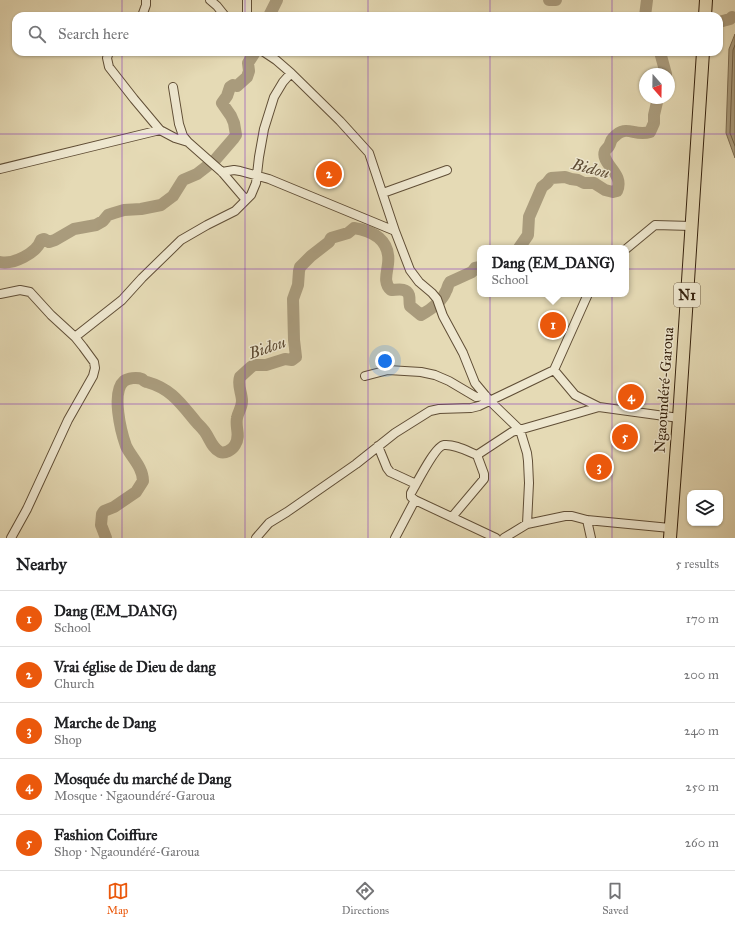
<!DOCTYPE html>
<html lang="en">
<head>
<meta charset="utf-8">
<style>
  body { margin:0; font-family:"IM FELL Great Primer",serif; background:#f2f2f2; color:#202124 }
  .controls { position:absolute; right:12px; bottom:12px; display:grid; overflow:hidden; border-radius:8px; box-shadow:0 1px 3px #0004 }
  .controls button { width:36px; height:36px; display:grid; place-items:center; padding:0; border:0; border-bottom:1px solid #e0e0e0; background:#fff; color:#202124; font:20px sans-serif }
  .compass { position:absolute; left:639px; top:68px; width:36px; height:36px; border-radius:50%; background:#fff; box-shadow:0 1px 3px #0004; rotate:160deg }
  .you { position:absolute; left:385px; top:361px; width:14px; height:14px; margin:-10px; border:3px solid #fff; border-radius:50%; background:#1a73e8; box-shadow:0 0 0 6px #1a73e833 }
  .badge { display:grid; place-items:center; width:26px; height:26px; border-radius:50%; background:#ea580c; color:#fff; font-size:13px; font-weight:700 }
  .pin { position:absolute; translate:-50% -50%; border:2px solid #fff; box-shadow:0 1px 4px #0006 }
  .popup { position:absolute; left:477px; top:245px; width:152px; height:52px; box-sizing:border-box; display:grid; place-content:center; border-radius:8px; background:#fff; filter:drop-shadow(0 1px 3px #0005); font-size:13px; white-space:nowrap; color:#757577 }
  .popup b { font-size:15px; color:#202124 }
  .popup::after { content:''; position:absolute; left:50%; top:100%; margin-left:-8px; border:8px solid transparent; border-top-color:#fff }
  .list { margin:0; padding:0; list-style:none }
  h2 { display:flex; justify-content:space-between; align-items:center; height:52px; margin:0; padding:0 16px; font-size:17px }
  h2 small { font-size:13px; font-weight:400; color:#757577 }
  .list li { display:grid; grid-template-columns:26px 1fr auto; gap:12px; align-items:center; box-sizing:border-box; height:56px; padding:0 16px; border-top:1px solid #e0e0e0 }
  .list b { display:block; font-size:15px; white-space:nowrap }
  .list p { margin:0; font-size:13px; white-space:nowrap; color:#757577 }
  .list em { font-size:13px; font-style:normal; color:#757577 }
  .icon { flex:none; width:22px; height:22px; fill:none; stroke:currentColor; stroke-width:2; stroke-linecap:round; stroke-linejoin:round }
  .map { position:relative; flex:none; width:735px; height:538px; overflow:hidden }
  .search { position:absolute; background:#fff; box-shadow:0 1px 3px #0004; left:12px; right:12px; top:12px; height:44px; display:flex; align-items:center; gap:10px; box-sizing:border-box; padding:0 14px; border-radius:12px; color:#757577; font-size:15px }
  .sheet { height:332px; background:#fff }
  nav { display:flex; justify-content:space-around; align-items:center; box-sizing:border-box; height:56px; border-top:1px solid #e0e0e0; background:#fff; font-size:11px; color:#757577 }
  nav a { display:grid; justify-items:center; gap:2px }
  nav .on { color:#ea580c }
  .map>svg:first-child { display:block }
</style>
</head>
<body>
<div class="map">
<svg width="735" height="538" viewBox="0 0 735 538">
  <rect width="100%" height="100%" fill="#e5dab5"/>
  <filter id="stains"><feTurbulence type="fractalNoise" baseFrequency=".005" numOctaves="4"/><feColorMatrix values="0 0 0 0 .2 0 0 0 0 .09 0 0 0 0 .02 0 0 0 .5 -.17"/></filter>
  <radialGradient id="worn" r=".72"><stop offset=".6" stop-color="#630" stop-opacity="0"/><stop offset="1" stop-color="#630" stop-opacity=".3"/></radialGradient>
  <path fill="#a99b7c" stroke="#7a6a4f" d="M735 34V158L726 133 729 49Z"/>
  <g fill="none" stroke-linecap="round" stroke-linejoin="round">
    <path stroke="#6e5e44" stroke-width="1" d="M735 45 733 50 730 133 735 146"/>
    <path stroke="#a99b7c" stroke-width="12" d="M549 0H556
      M269 16 277 0
      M645 16 647 0
      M719 22 730 19 732 17
      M660 52 666 74
      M519 248 528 235 529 217 542 187 547 183 551 178 565 177 571 179 578 180 584 183H594L605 190 613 192 617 191C625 173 600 164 605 151 606 149 608 148 609 146 611 143 610 141 613 138 627 123 633 137 650 132L654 123V115L658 98
      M0 262C13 265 37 253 41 240L44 239 49 242 55 240 74 229 96 225 103 221 108 215 114 213 124 210 141 209 161 205 173 196 183 180 197 174 215 160 234 138 236 135 234 123 231 116 222 103 227 96 230 87 233 85 237 86 247 77 249 71 248 63 255 52
      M106 538 101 525 102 514 104 511 114 507 136 492 143 481C143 467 131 457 126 446 121 432 111 392 124 381 128 378 137 377 142 379 143 380 145 382 147 382 172 389 181 404 197 423 200 426 203 429 205 432 210 439 212 448 220 452 225 454 232 450 235 445 241 436 235 428 237 418 238 412 242 408 242 401 242 393 237 385 240 377L251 367 254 365H266L285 359 292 360 296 357 294 340 293 299 298 285 299 271 300 267 311 256 329 242 331 238 348 233 354 228C373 231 391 240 388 264 387 273 383 283 391 290 397 290 406 287 409 295 410 299 409 302 410 306L421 315C430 310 442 302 446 291 448 288 447 286 450 282L472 272 475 268 480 267"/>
    <defs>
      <path id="minor" d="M210 0 217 6 225 16
        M142 16 146 5V0
        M247 16V0
        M109 52 107 58 109 67 134 99 160 130 175 138 188 142
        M264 52 276 60 291 73 340 121 369 153 395 231
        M173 87 179 124 183 136 188 142 222 172 246 200
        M0 169 160 130
        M222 172 234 170 240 171 269 179 395 231 410 270 419 282 432 293 437 299 443 316 463 353 475 383 490 401 520 430 527 453 528 461 529 483 527 524
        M383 193 447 170
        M626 249 655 225 691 226
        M0 294 20 290 30 292 51 315 75 337 83 347 94 362 95 368 93 376 68 420 27 509 11 538
        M75 337 122 300 142 278 181 240 207 225 235 211 251 195 256 183 259 157 264 129 274 97 283 82 291 73
        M554 370 575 395 599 407
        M365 376 388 370 421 372 435 375 449 381 476 397 486 396
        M378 446 387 468 390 472 416 484
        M477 455 512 432 599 407 679 418
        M452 517 484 479V474L477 455C467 451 455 444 444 445 435 446 416 485 411 493V497L415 500 496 538
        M587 520 591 538
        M256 538 269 523 287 512 356 464 395 433 430 411 439 409 471 408 479 406 554 370 588 294
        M395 538 415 500
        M504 538 527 524 565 516H572L587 520 670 528"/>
      <path id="highway" d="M705 16 706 0
        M670 538 679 418 703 52"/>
    </defs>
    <use href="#minor" stroke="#604e36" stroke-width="10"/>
    <use href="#highway" stroke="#34200c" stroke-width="14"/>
    <use href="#minor" stroke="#eee7cf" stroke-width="8"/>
    <use href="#highway" stroke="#e5dab5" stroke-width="12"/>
  </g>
  <path fill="none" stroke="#7b2cbf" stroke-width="1" stroke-opacity="0.55" d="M122 0V16M245 0V16M368 0V16M490 0V16M612 0V16M122 52V538M245 52V538M368 52V538M490 52V538M612 52V538M0 134H735M0 269H735M0 404H735"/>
  <g text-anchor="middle" stroke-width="3" stroke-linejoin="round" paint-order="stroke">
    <rect fill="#eee7cf" stroke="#6c5c46" stroke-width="1" x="674" y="283" width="26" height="24" rx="3"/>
    <g font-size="14" font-weight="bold" fill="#34200c">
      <text x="687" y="300">N1</text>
    </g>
    <g font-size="15" fill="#34200c" stroke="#eee7cf">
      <text transform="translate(664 390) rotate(-86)" y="5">Ngaoundéré-Garoua</text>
    </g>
    <g font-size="16" font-style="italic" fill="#5d4b33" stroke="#eee7cf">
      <text transform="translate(591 168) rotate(15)" y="6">Bidou</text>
      <text transform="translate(267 347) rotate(-19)" y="6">Bidou</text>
    </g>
  </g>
  <rect width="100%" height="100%" filter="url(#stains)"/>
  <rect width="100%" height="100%" fill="url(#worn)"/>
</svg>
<div class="controls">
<button><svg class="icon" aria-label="layers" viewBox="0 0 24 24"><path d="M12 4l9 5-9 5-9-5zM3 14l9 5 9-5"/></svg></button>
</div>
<svg class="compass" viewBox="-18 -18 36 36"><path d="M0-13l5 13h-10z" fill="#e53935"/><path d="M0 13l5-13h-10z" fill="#757577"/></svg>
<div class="you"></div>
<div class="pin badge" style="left:553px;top:325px">1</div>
<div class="popup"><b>Dang (EM_DANG)</b>School</div>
<div class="pin badge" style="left:329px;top:174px">2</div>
<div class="pin badge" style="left:599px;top:467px">3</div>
<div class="pin badge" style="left:631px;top:397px">4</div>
<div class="pin badge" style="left:625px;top:437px">5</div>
<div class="search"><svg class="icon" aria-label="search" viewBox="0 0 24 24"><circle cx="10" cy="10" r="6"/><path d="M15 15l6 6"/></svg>Search here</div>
</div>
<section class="sheet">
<h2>Nearby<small>5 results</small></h2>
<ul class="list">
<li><span class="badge">1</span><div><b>Dang (EM_DANG)</b><p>School</p></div><em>170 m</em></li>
<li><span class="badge">2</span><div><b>Vrai église de Dieu de dang</b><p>Church</p></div><em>200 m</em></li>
<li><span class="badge">3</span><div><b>Marche de Dang</b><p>Shop</p></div><em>240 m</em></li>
<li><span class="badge">4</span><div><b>Mosquée du marché de Dang</b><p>Mosque · Ngaoundéré-Garoua</p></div><em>250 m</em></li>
<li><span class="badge">5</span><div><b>Fashion Coiffure</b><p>Shop · Ngaoundéré-Garoua</p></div><em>260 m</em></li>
</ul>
</section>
<nav>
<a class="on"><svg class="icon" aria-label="map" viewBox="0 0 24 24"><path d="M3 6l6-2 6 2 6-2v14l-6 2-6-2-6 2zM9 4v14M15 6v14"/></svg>Map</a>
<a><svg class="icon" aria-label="directions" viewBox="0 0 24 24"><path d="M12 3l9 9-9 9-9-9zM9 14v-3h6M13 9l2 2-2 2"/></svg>Directions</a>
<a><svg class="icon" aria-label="saved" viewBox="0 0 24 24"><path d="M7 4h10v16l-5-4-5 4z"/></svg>Saved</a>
</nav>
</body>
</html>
